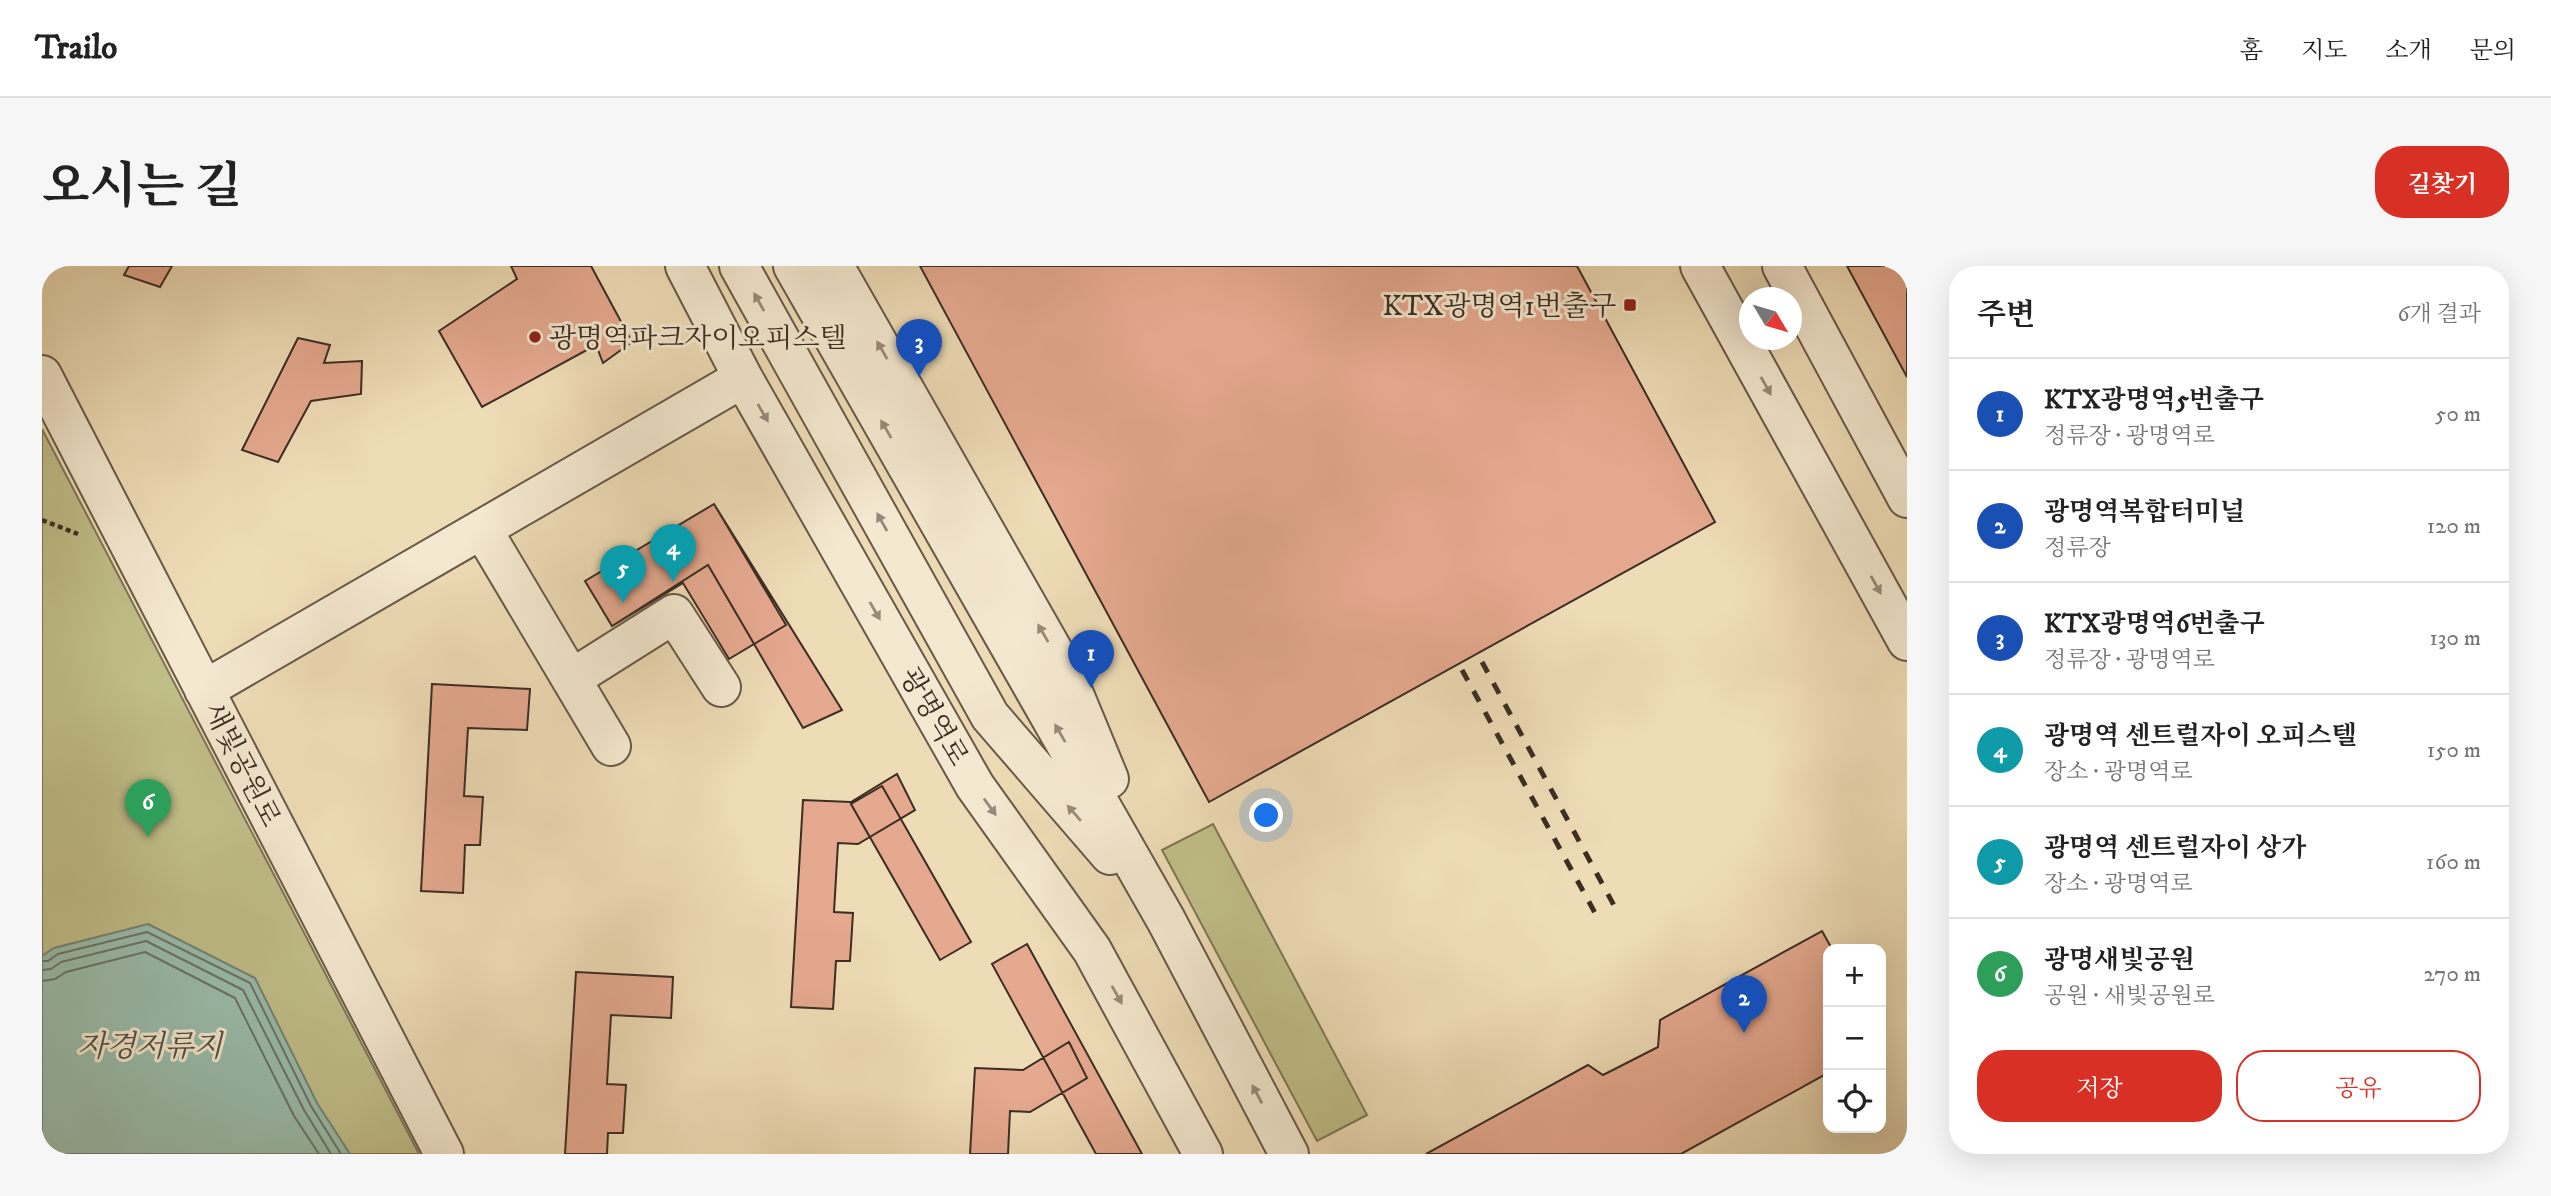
<!DOCTYPE html>
<html lang="ko">
<head>
<meta charset="utf-8">
<style>
  body { margin:0; font-family:"IM FELL DW Pica","Noto Serif KR",serif; background:#f6f6f6; color:#222 }
  .controls { position:absolute; right:21px; bottom:21px; display:grid; overflow:hidden; border-radius:14px; box-shadow:0 7px 28px #0002 }
  .controls button { width:63px; height:63px; display:grid; place-items:center; padding:0; border:0; border-bottom:2px solid #e0e0e0; background:#fff; color:#222; font:35px sans-serif }
  .compass { position:absolute; left:1697px; top:21px; width:63px; height:63px; border-radius:50%; background:#fff; box-shadow:0 7px 28px #0002; rotate:128deg }
  .you { position:absolute; left:1225px; top:550px; width:24px; height:24px; margin:-18px; border:5px solid #fff; border-radius:50%; background:#1a73e8; box-shadow:0 0 0 10px #1a73e833 }
  .badge { display:grid; place-items:center; width:46px; height:46px; border-radius:50%; background:#d93025; color:#fff; font-size:23px; font-weight:700 }
  .pin { position:absolute; translate:-50% -58px; filter:drop-shadow(0 2px 4px #0008) }
  .pin::after { content:''; position:absolute; top:37px; width:24px; height:21px; background:inherit; clip-path:polygon(0 0,100% 0,50% 100%) }
  .list { margin:0; padding:0; list-style:none }
  h2 { display:flex; justify-content:space-between; align-items:center; height:91px; margin:0; padding:0 28px; font-size:30px }
  h2 small { font-size:23px; font-weight:400; color:#767676 }
  .list li { display:grid; grid-template-columns:46px 1fr auto; gap:21px; align-items:center; box-sizing:border-box; height:112px; padding:0 28px; border-top:2px solid #e0e0e0 }
  .list b { display:block; font-size:26px; white-space:nowrap }
  .list p { margin:0; font-size:23px; white-space:nowrap; color:#767676 }
  .list em { font-size:23px; font-style:normal; color:#767676 }
  .actions { display:flex; gap:14px; padding:21px 28px }
  .actions a { flex:1; padding:16px 0; border:2px solid #d93025; border-radius:28px; text-align:center; font-size:24px; color:#d93025 }
  .actions .main { background:#d93025; color:#fff }
  .icon { flex:none; width:38px; height:38px; fill:none; stroke:currentColor; stroke-width:2; stroke-linecap:round; stroke-linejoin:round }
  .map { position:relative; flex:none; width:1865px; height:888px; overflow:hidden; border-radius:28px }
  header { display:flex; align-items:center; gap:42px; box-sizing:border-box; height:98px; padding:0 35px; background:#fff; border-bottom:2px solid #e0e0e0 }
  header strong { font-size:33px }
  nav { display:flex; gap:38px; margin-inline-start:auto; font-size:24px }
  .intro { display:flex; align-items:center; justify-content:space-between; box-sizing:border-box; height:168px; padding:0 42px }
  h1 { margin:0; font-size:49px }
  .button { padding:18px 32px; border-radius:28px; background:#d93025; color:#fff; font-size:24px; font-weight:700 }
  main { display:flex; gap:42px; padding:0 42px }
  aside { flex:1; background:#fff; border-radius:28px; box-shadow:0 7px 28px #0002 }
  .map>svg:first-child { display:block }
</style>
</head>
<body>
<header>
<strong>Trailo</strong>
<nav><a>홈</a><a>지도</a><a>소개</a><a>문의</a></nav>
</header>
<div class="intro"><h1>오시는 길</h1><a class="button">길찾기</a></div>
<main>
<div class="map">
<svg width="1865" height="888" viewBox="0 0 1865 888">
  <rect width="100%" height="100%" fill="#eedcb6"/>
  <filter id="stains"><feTurbulence type="fractalNoise" baseFrequency=".00286" numOctaves="4"/><feColorMatrix values="0 0 0 0 .2 0 0 0 0 .09 0 0 0 0 .02 0 0 0 .5 -.17"/></filter>
  <radialGradient id="worn" r=".72"><stop offset=".6" stop-color="#630" stop-opacity="0"/><stop offset="1" stop-color="#630" stop-opacity=".3"/></radialGradient>
  <path fill="#c0be89" stroke="#7e7656" stroke-width="2" d="M0 163 47 253 377 888H0Z
    M1171 558 1325 849 1275 875 1120 584Z"/>
  <path fill="#99bcab" stroke="#748375" stroke-width="2" d="M106 658 213 712 275 837 308 888H0V690L12 682Z"/>
  <g fill="none" stroke-linecap="round" stroke-linejoin="round">
    <path stroke="#6a7467" stroke-width="2" d="M0 695H6L16 688 105 666 208 717 269 840 299 888
      M0 704 9 703 19 696 104 675 201 724 262 844 289 888
      M0 715 13 713 24 706 103 686 193 732 252 850 277 888"/>
  </g>
  <path fill="#e5a98f" stroke="#3c2d23" stroke-width="2" d="M87 0H130L118 21 82 9Z
    M469 0H549L590 76 561 97 554 79 440 141 397 65 475 13Z
    M878 0H1535L1673 256 1167 536Z
    M1805 0H1865V111Z
    M256 72 288 79 282 97 320 95 319 128 269 135 236 196 200 184Z
    M672 238 744 359 687 393 641 317 570 360 543 315Z
    M672 238 800 444 761 462 666 299 570 360 543 315Z
    M390 418 488 423 485 464 426 462 422 530 441 531 438 579H423L421 627 379 625Z
    M855 508 873 544 816 578 796 577 792 646 811 647 808 695H794L791 743 749 741 761 534 809 536Z
    M840 520 929 676 898 694 809 538Z
    M1780 665 1790 683H1786V807L1639 888H1384L1546 799 1561 809 1616 781 1618 754Z
    M985 678 1100 888H1054L950 698Z
    M534 706 631 711 629 752 569 749 565 818 584 819 581 867H566L565 888H523Z
    M1027 776 1045 812 988 846 968 845 966 888H928L933 802 981 804Z"/>
  <g fill="none" stroke-linecap="round" stroke-linejoin="round">
    <defs>
      <path id="minor" d="M643 0 701 112 933 520 1050 684 1161 888
        M697 0 948 450 1068 589
        M751 0 1124 654 1247 888
        M792 0 1022 404 1067 513
        M1658 0 1865 375
        M1740 0 1865 232
        M0 109 402 888
        M440 263 569 480
        M529 413 632 348 679 421
        M162 424 701 112"/>
    </defs>
    <use href="#minor" stroke="#685948" stroke-width="42"/>
    <path stroke="#3c2d23" stroke-width="4.5" stroke-dasharray="5 3.5" stroke-linecap="butt" d="M0 254 36 268"/>
    <use href="#minor" stroke="#f4e8d0" stroke-width="38"/>
    <path stroke="#3c2d23" stroke-width="5" stroke-dasharray="12 12" stroke-linecap="butt" d="M1440 396 1575 645
      M1420 404 1558 656"/>
  </g>
  <defs><path id="oneway-solid" d="M-6-.8H1V-3.2L6.5 0L1 3.2V.8H-6Z" transform="scale(1.75)"/></defs>
  <g fill="#988a7a">
    <use href="#oneway-solid" transform="translate(717 36) rotate(-119)"/>
    <use href="#oneway-solid" transform="translate(840 84) rotate(-120)"/>
    <use href="#oneway-solid" transform="translate(1724 120) rotate(61)"/>
    <use href="#oneway-solid" transform="translate(721 147) rotate(60)"/>
    <use href="#oneway-solid" transform="translate(844 163) rotate(-120)"/>
    <use href="#oneway-solid" transform="translate(840 256) rotate(-119)"/>
    <use href="#oneway-solid" transform="translate(1834 319) rotate(61)"/>
    <use href="#oneway-solid" transform="translate(833 345) rotate(60)"/>
    <use href="#oneway-solid" transform="translate(1001 367) rotate(-120)"/>
    <use href="#oneway-solid" transform="translate(1018 467) rotate(-120)"/>
    <use href="#oneway-solid" transform="translate(948 541) rotate(54)"/>
    <use href="#oneway-solid" transform="translate(1032 547) rotate(-131)"/>
    <use href="#oneway-solid" transform="translate(1075 729) rotate(61)"/>
    <use href="#oneway-solid" transform="translate(1215 828) rotate(-118)"/>
  </g>
  <g fill="#8f2418" stroke="#f4e8d0" stroke-width="2.5">
    <rect x="1581" y="32" width="14" height="14" rx="3.5"/>
    <circle cx="493" cy="71" r="7"/>
  </g>
  <g text-anchor="middle" stroke-width="6" stroke-linejoin="round" paint-order="stroke">
    <g font-size="28" fill="#3c2d23" stroke="#f4e8d0" text-anchor="end">
      <text x="1574" y="49">KTX광명역1번출구</text>
      <text x="507" y="81" text-anchor="start">광명역파크자이오피스텔</text>
    </g>
    <g font-size="28" fill="#3c2d23" stroke="#f4e8d0">
      <text transform="translate(893 450) rotate(60)" y="10">광명역로</text>
      <text transform="translate(201 498) rotate(63)" y="10">새빛공원로</text>
    </g>
    <g font-size="30" font-style="italic" fill="#535145" stroke="#f4e8d0">
      <text x="108" y="790">자경저류지</text>
    </g>
  </g>
  <rect width="100%" height="100%" filter="url(#stains)"/>
  <rect width="100%" height="100%" fill="url(#worn)"/>
</svg>
<div class="controls">
<button>+</button>
<button>−</button>
<button><svg class="icon" aria-label="locate" viewBox="0 0 24 24"><circle cx="12" cy="12" r="6"/><path d="M12 2v4M12 18v4M2 12h4M18 12h4"/></svg></button>
</div>
<svg class="compass" viewBox="-18 -18 36 36"><path d="M0-13l5 13h-10z" fill="#e53935"/><path d="M0 13l5-13h-10z" fill="#767676"/></svg>
<div class="you"></div>
<div class="pin badge" style="left:1049px;top:422px;background:#1a4fb4">1</div>
<div class="pin badge" style="left:1702px;top:767px;background:#1a4fb4">2</div>
<div class="pin badge" style="left:877px;top:111px;background:#1a4fb4">3</div>
<div class="pin badge" style="left:631px;top:316px;background:#0f9aa8">4</div>
<div class="pin badge" style="left:581px;top:337px;background:#0f9aa8">5</div>
<div class="pin badge" style="left:106px;top:571px;background:#2e9e5b">6</div>
</div>
<aside>
<h2>주변<small>6개 결과</small></h2>
<ul class="list">
<li><span class="badge" style="background:#1a4fb4">1</span><div><b>KTX광명역5번출구</b><p>정류장 · 광명역로</p></div><em>50 m</em></li>
<li><span class="badge" style="background:#1a4fb4">2</span><div><b>광명역복합터미널</b><p>정류장</p></div><em>120 m</em></li>
<li><span class="badge" style="background:#1a4fb4">3</span><div><b>KTX광명역6번출구</b><p>정류장 · 광명역로</p></div><em>130 m</em></li>
<li><span class="badge" style="background:#0f9aa8">4</span><div><b>광명역 센트럴자이 오피스텔</b><p>장소 · 광명역로</p></div><em>150 m</em></li>
<li><span class="badge" style="background:#0f9aa8">5</span><div><b>광명역 센트럴자이 상가</b><p>장소 · 광명역로</p></div><em>160 m</em></li>
<li><span class="badge" style="background:#2e9e5b">6</span><div><b>광명새빛공원</b><p>공원 · 새빛공원로</p></div><em>270 m</em></li>
</ul>
<div class="actions"><a class="main">저장</a><a>공유</a></div>
</aside>
</main>
</body>
</html>
